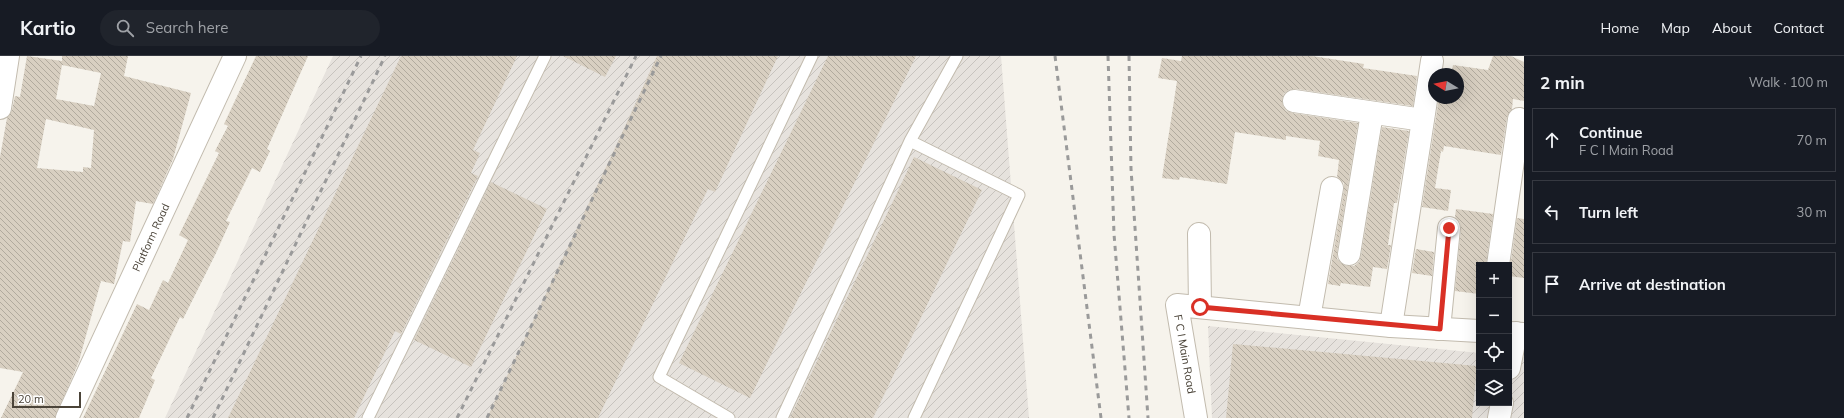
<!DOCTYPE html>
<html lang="en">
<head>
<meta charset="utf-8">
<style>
  body { margin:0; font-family:Mulish,sans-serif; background:#20242c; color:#f1f3f6 }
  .controls { position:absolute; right:12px; bottom:12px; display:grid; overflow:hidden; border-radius:0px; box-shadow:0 4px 16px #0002 }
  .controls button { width:36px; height:36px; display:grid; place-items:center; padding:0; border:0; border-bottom:1px solid #363941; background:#171b24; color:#f1f3f6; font:20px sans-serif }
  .compass { position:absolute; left:1428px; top:12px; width:36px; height:36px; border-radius:50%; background:#171b24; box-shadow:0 4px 16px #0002; rotate:280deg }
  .scale { position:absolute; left:12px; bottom:10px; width:69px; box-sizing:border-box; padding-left:4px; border:2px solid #4b4439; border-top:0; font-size:11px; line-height:14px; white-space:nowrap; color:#4b4439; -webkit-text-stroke:3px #fff; paint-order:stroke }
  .stop { position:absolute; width:12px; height:12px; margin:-9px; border:3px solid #d93025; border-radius:50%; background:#fff }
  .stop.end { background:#d93025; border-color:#fff; box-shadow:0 1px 4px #0008 }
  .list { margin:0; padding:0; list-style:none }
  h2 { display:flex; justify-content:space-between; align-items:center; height:52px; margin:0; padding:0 16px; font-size:17px }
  h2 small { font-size:13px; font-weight:400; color:#9ea1a6 }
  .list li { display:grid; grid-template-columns:26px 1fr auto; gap:12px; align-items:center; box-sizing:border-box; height:64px; margin:0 8px 8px; padding:0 8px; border:1px solid #363941; border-radius:0px }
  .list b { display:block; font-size:15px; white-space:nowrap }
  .list p { margin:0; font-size:13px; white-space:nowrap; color:#9ea1a6 }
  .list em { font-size:13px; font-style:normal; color:#9ea1a6 }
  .icon { flex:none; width:22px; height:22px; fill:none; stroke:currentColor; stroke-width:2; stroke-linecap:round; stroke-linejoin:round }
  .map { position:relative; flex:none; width:1524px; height:362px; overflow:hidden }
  header { display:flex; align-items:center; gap:24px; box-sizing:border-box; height:56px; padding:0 20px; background:#171b24; border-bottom:1px solid #363941 }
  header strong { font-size:19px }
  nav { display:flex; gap:22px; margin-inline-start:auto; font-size:14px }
  .search { width:280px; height:36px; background:#20242c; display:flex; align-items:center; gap:10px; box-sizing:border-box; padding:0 14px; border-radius:22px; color:#9ea1a6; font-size:15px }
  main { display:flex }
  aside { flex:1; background:#171b24 }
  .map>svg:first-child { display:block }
</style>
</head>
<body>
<header>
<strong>Kartio</strong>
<div class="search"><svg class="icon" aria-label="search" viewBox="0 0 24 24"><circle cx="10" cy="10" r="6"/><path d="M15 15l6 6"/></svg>Search here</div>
<nav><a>Home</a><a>Map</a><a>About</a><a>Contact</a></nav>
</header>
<main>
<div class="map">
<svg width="1524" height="362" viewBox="0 0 1524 362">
  <defs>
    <pattern id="industrial-furrows" width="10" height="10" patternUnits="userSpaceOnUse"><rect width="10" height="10" fill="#e6e2dd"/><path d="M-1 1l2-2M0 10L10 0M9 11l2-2" fill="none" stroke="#c7c3be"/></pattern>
    <pattern id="building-back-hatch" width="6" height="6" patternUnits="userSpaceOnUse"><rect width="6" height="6" fill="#d8cfc1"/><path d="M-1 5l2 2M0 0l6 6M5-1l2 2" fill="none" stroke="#b1aa9e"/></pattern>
  </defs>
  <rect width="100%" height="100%" fill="#f6f3ec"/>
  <path fill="url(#industrial-furrows)" d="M333 0H1001L1029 362H165Z
    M1208 270 1479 297V347H1509V300L1524 301V362H1212Z"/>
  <path fill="url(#building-back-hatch)" fill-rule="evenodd" d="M27 0 62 5V0H128L124 20 191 37 173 103 153 148 136 145 130 186 123 185 114 228 101 225 79 305 55 362H1L23 316 0 312V101L7 62 12 54 15 40 20 41ZM62 9 101 17 94 50 56 43ZM46 63 94 74 91 112 83 111V116L37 112Z
    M256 0H308L267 93 270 95 260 116 252 112 226 165 230 166 216 197 183 263 180 261 151 322 155 324 139 362H83L137 248 149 254 163 224 168 227 188 184 179 179 219 97 215 95 228 70 224 68Z
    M401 0H517L473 94 480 97 471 117 478 120 401 278 395 275 354 362H228Z
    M563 0H616L605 21Z
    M657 0H778L715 136 708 133 598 362H487L616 90Z
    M828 0H916L750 342 679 307Z
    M1182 0H1312L1364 8 1363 12 1417 20 1413 50 1296 33 1289 34 1284 37 1282 43 1283 50 1286 55 1292 57 1358 67 1337 196V203L1341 207 1347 210H1354L1359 206 1361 200 1382 71 1409 75 1397 147H1394L1388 189H1391L1387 213 1373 211 1370 231 1341 227 1340 230 1328 228 1344 134V127L1337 121 1339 104 1318 100 1320 85 1286 80V84L1235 76 1227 128 1180 121 1179 124 1162 122 1177 25 1158 22 1162 2 1181 5Z
    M1493 0H1511L1524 6V45L1513 43 1512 53 1507 61 1501 99 1444 90 1443 96 1441 95 1435 132 1451 134 1448 155 1422 151 1439 42H1458V18H1443V13L1452 14 1453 9 1488 14Z
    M914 101 982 134 873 362H790Z
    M491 126 547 153 471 311 414 284Z
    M1456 153 1493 158 1486 209H1479V238L1455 235 1461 173 1460 167 1455 161Z
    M1517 162 1524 163V222L1509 220Z
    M1416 193 1434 196 1432 220 1412 217Z
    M1233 288 1477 310 1472 362H1226Z"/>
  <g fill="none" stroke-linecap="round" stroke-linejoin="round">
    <defs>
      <path id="service" d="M368 362 545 0
        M729 362 659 321 812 0
        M782 362 910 85
        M914 362 1019 139 910 85 957 0"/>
      <path id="minor" d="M1294 45 1423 64 1391 270
        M0 52 8 0
        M1423 64 1432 5
        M1199 178 1200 251
        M1349 198 1372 57
        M1498 209 1519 63
        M1309 262 1332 132
        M1439 273 1449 172
        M1509 312 1516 277
        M1499 362 1502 347"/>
      <g id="tertiary">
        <path d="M1509 277 1524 278"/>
        <path id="s1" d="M67 362 235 0"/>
        <path d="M1196 362 1177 249 1391 270 1479 275"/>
      </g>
    </defs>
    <use href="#service" stroke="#c2bbae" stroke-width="13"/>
    <use href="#minor" stroke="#c2bbae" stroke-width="24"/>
    <use href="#tertiary" stroke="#c2bbae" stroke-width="24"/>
    <use href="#service" stroke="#fff" stroke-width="11"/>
    <use href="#minor" stroke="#fff" stroke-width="22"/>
    <use href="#tertiary" stroke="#fff" stroke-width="22"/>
    <path stroke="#9a9a9a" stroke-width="3" stroke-dasharray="5 5" stroke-linecap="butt" d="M1055 0 1101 362
      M1108 0 1114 178 1129 362
      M1129 0 1131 113 1148 362
      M187 362 361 0
      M213 362 385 0
      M457 362 636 0
      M487 362 661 0"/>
  </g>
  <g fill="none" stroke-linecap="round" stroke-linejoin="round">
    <path stroke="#d93025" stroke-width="5" d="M1200 251 1440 273 1449 172"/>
  </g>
  <g text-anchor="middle" stroke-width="3.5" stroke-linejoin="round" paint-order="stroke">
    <g font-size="11" fill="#4b4439" stroke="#fff">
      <text dy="4" stroke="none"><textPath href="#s1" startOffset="199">Platform Road</textPath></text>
      <text transform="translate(1185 298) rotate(80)" y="4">F C I Main Road</text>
    </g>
  </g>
</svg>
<div class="controls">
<button>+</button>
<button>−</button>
<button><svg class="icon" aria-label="locate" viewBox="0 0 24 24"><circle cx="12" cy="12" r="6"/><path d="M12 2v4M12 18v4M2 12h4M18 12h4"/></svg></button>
<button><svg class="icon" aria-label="layers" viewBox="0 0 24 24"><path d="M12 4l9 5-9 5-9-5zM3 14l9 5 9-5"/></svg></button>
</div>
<svg class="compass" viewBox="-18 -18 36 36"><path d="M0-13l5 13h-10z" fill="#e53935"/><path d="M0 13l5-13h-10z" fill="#9ea1a6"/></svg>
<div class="scale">20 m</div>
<div class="stop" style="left:1200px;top:251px"></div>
<div class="stop end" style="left:1449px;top:172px"></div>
</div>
<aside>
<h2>2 min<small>Walk · 100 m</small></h2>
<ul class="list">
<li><svg class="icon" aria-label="ahead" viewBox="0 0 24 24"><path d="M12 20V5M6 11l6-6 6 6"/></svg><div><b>Continue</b><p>F C I Main Road</p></div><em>70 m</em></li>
<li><svg class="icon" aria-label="left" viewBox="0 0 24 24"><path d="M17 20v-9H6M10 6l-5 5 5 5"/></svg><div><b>Turn left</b></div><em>30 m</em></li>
<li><svg class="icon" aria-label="arrive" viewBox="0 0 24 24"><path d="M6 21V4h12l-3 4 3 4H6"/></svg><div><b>Arrive at destination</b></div></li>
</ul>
</aside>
</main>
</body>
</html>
